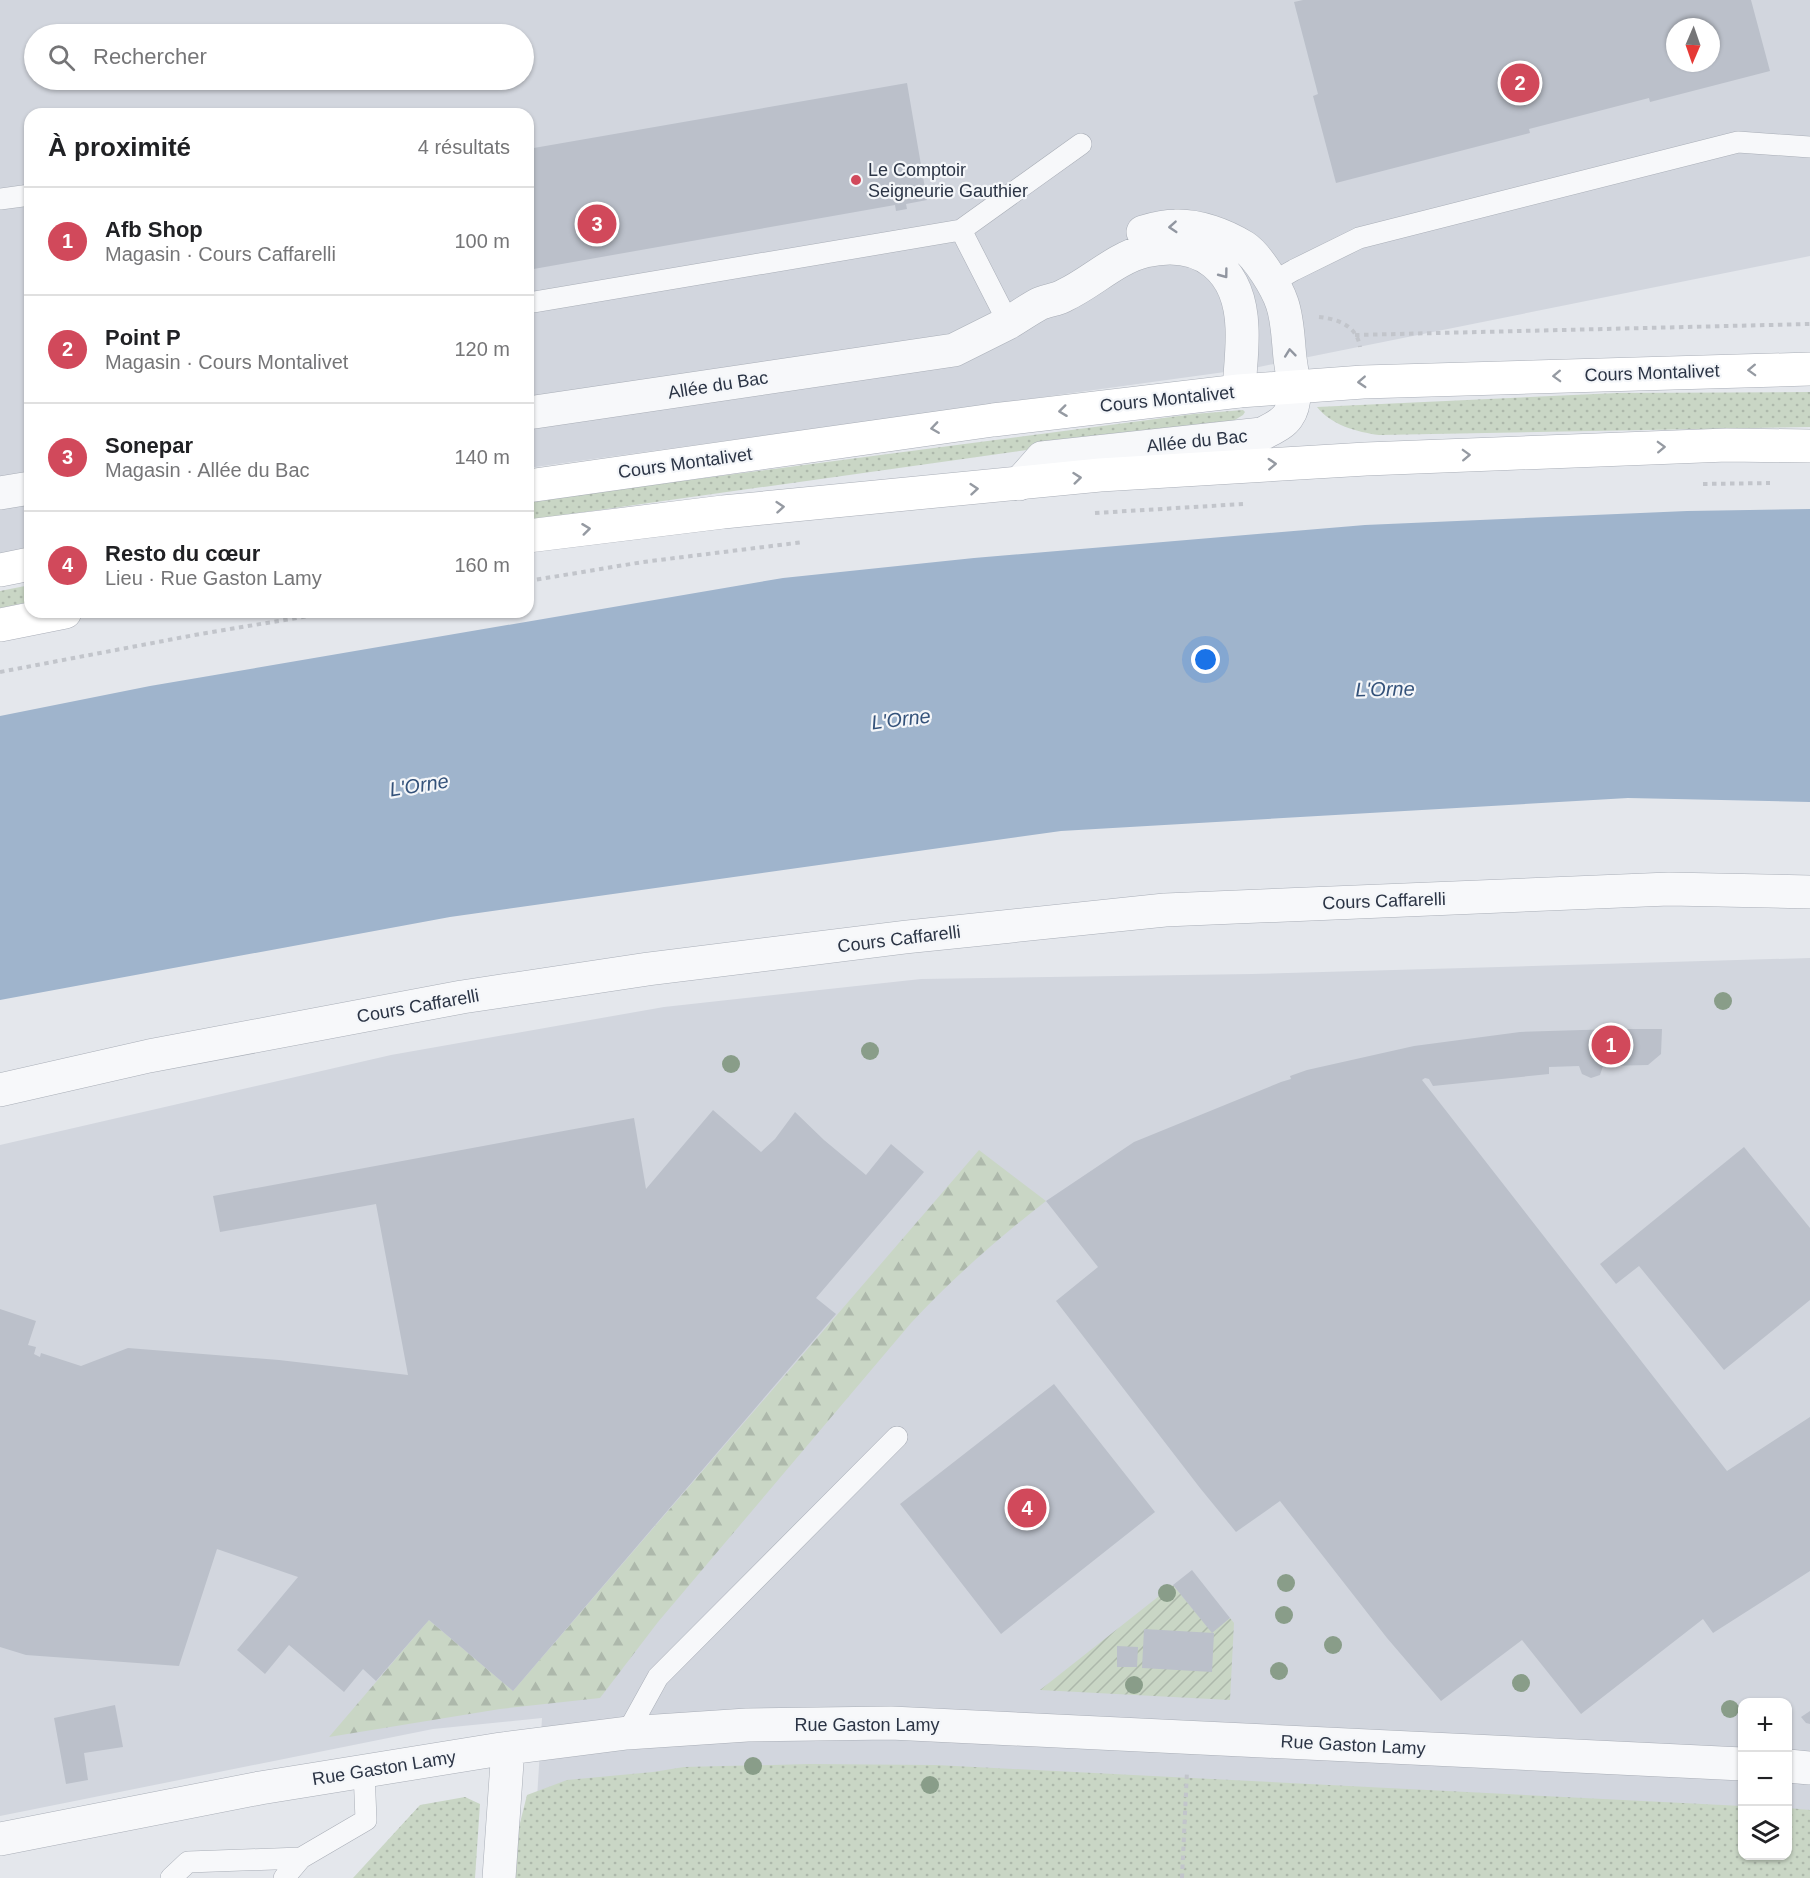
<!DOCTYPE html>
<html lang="fr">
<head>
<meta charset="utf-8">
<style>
  body { margin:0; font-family:Helvetica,sans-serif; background:#f6f6f6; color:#202124 }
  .controls { position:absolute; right:18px; bottom:18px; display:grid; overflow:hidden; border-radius:12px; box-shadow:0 2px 4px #0004 }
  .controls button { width:54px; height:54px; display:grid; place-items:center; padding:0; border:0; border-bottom:2px solid #e0e0e0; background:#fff; color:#202124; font:30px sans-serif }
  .compass { position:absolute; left:1666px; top:18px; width:54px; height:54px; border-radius:50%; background:#fff; box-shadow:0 2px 4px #0004; rotate:182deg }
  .you { position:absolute; left:1206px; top:660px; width:21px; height:21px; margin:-15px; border:4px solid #fff; border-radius:50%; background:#1a73e8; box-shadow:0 0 0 9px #1a73e833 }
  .badge { display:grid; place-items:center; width:39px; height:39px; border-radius:50%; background:#d1495b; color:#fff; font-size:20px; font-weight:700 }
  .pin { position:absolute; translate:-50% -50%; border:3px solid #fff; box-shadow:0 2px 6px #0006 }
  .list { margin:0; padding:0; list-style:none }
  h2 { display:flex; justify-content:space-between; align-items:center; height:78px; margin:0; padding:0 24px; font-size:26px }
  h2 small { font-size:20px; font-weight:400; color:#757577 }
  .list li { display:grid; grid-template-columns:39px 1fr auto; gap:18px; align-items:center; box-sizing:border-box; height:108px; padding:0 24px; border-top:2px solid #e0e0e0 }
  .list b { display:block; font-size:22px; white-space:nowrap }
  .list p { margin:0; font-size:20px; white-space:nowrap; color:#757577 }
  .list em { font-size:20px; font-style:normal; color:#757577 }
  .icon { flex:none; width:33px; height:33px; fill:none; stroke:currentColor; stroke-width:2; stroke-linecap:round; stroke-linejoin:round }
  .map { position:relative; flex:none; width:1810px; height:1878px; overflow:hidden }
  .search { position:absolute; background:#fff; box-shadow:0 2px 4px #0004; left:24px; top:24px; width:510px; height:66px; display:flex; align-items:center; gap:15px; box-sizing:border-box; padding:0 21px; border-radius:33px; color:#757577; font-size:22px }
  .panel { position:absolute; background:#fff; box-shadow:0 2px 4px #0004; left:24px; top:108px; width:510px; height:510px; border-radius:18px }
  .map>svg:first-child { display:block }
</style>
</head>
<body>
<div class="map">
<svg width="1810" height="1878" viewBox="0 0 1810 1878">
  <defs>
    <pattern id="grass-dots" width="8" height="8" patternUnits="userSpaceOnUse" patternTransform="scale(1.5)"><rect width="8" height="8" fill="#c9d6c5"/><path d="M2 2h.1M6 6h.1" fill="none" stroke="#adb8ab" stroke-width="1.8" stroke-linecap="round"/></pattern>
    <pattern id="forest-firs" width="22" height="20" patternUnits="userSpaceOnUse" patternTransform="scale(1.5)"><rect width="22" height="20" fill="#c9d6c5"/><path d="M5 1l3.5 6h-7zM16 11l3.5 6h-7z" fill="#adb8ab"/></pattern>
    <pattern id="garden-furrows" width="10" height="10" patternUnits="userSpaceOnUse" patternTransform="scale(1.5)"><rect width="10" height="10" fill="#c9d6c5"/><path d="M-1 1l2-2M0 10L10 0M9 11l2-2" fill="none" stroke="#adb8ab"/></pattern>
  </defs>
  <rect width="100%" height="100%" fill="#e4e7ec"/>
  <path fill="#d2d6de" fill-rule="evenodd" d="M0 0H1810V256L1254 368 528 468V114H30V550L0 555ZM1675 27H1711V63H1675ZM34 34H524V80H34Z
    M1810 958V1878H532L542 1718 433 1729 0 1816V1145L391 1055 664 1007 921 979 1252 974ZM1742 1702H1788V1856H1742Z"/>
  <path fill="url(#grass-dots)" d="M1810 392V427L1379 435C1357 432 1331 425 1317 407L1617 393Z
    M1243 410 1245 412 1243 415 1233 421 528 520V501L1194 414Z
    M30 585V602L0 608V591Z
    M809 1764 936 1765 1742 1806V1856H1788V1808L1810 1810V1878H513L516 1839 527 1795 567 1780 653 1772 684 1767Z
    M465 1797 480 1804 475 1878H353L420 1805Z"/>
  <path fill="url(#forest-firs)" d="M979 1150 1046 1201C997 1239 953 1278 911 1323L658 1622 600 1698 500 1709 329 1737 429 1620 513 1691Z"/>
  <path fill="url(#garden-furrows)" d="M1173 1585 1212 1632 1230 1618 1234 1623 1230 1700 1040 1690Z"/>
  <path fill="#9fb4cc" d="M1810 509V802L1628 798 1061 831 450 917 0 1000V716L150 686 783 578 974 558 1365 525 1687 511Z"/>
  <path fill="#bbc0ca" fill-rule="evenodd" d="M1303 0H1751L1770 71 1650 102 1649 98 1529 129 1530 133 1336 183 1313 96 1318 94 1294 2ZM1675 27H1711V63H1675Z
    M907 83 927 200 906 204 907 209 896 211 895 205 528 270V149Z
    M1615 1029H1662L1661 1054 1648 1065 1603 1066 1600 1075 1591 1078 1582 1074 1579 1066 1549 1067V1074L1433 1086 1429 1079 1425 1078 1422 1080 1727 1471 1810 1417V1571L1713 1633 1703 1619 1581 1714 1522 1640 1441 1701 1387 1638 1280 1501 1236 1532 1200 1488 1056 1301 1098 1267 1046 1201 1134 1142 1281 1082 1291 1079 1290 1076 1307 1070 1414 1046 1520 1032Z
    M713 1110 761 1152 775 1139 795 1112 824 1140 866 1175 891 1144 924 1172 816 1298 836 1314 513 1691 429 1620 376 1681 363 1669 344 1692 289 1645 265 1674 237 1650 298 1577 217 1549 179 1666 26 1655 0 1647V1309L36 1321 28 1345 36 1347 34 1354 40 1357 41 1353 81 1366 128 1348 279 1360 408 1375 376 1204 220 1232 213 1196 634 1118 646 1189Z
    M1744 1147 1810 1228V1300L1724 1370 1639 1266 1616 1284 1600 1264Z
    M1054 1384 1155 1512 1001 1634 900 1504Z
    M1192 1570 1230 1618 1212 1633 1173 1585Z
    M1144 1629 1214 1633 1212 1672 1142 1668Z
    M1117 1646 1138 1647 1137 1667H1117Z
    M115 1705 123 1747 84 1753 88 1780 66 1784 54 1718Z
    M1810 1711V1724L1806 1723 1801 1717Z"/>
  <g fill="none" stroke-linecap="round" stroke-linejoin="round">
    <defs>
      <path id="service" d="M0 199 30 195
        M961 230 1081 144
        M1273 282 1294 270 1359 238 1738 142 1810 147
        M528 303 961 230 1008 322
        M627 1733 658 1677 897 1437
        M171 1878 188 1862 301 1858
        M284 1878 301 1858 366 1820 364 1771"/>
      <path id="minor" d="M528 413 954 350C972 341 990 332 1008 323 1018 317 1028 310 1039 304 1047 300 1057 300 1065 295 1091 283 1116 258 1145 251 1202 238 1240 269 1242 328 1243 349 1240 370 1239 391
        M1019 484 1042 458 1262 434C1271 429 1282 425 1288 416 1299 401 1292 375 1290 358 1288 340 1288 320 1282 303 1277 288 1258 256 1244 247 1225 235 1198 225 1175 226 1165 226 1153 229 1143 232
        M0 493 30 488
        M1788 1766 1810 1768
        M0 1839 260 1788 501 1749 627 1733 747 1725 891 1723 1742 1764
        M499 1878 508 1748"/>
      <path id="tertiary" d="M0 1090 149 1056 462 997 648 969 906 937 1165 910 1669 889 1810 892"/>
      <path id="secondary" d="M528 486 993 420 1239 391 1363 382 1810 369
        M528 536 723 512 1100 475 1366 459 1727 445 1810 446
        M0 570 30 564
        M0 625 65 612"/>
    </defs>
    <use href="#service" stroke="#a9aeb7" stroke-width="22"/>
    <use href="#minor" stroke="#a9aeb7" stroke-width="34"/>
    <use href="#tertiary" stroke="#a9aeb7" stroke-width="34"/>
    <use href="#secondary" stroke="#a9aeb7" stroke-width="34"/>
    <path stroke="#c2c5cb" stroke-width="4" stroke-dasharray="4.5 4.5" stroke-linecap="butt" d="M1319 317C1338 319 1357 326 1360 347
      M1355 335 1810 324
      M1703 484 1770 483
      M1095 513 1243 504
      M528 581 643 562 804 542
      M0 672 200 634 333 612
      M1182 1878 1187 1771"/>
    <use href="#service" stroke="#f7f8fa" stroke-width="21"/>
    <use href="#minor" stroke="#f7f8fa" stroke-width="33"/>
    <use href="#tertiary" stroke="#f7f8fa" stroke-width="33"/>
    <use href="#secondary" stroke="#fff" stroke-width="33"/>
  </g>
  <g fill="#899d89">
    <circle cx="1723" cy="1001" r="9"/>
    <circle cx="870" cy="1051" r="9"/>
    <circle cx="731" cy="1064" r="9"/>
    <circle cx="1286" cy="1583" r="9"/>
    <circle cx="1167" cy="1593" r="9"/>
    <circle cx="1284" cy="1615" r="9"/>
    <circle cx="1333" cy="1645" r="9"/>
    <circle cx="1279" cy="1671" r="9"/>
    <circle cx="1521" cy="1683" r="9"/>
    <circle cx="1134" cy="1685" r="9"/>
    <circle cx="1730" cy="1709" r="9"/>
    <circle cx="753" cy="1766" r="9"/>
    <circle cx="930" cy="1785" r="9"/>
  </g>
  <defs><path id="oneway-chevron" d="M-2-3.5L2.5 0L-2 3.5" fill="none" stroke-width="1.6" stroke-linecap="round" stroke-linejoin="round" transform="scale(1.5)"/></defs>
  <g stroke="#9196a0">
    <use href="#oneway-chevron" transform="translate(1173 227) rotate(176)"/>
    <use href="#oneway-chevron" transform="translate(1224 274) rotate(53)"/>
    <use href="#oneway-chevron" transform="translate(1290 353) rotate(-96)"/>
  </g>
  <g stroke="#959aa2">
    <use href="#oneway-chevron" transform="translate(1752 370) rotate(178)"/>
    <use href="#oneway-chevron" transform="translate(1557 376) rotate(178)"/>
    <use href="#oneway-chevron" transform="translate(1362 382) rotate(177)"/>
    <use href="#oneway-chevron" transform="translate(1063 411) rotate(173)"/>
    <use href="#oneway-chevron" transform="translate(935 428) rotate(172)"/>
    <use href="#oneway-chevron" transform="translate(1661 447) rotate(-2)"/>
    <use href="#oneway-chevron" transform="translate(1466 455) rotate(-2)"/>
    <use href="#oneway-chevron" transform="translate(1272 464) rotate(-3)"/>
    <use href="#oneway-chevron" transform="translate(1077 478) rotate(-6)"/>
    <use href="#oneway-chevron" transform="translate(974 489) rotate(-5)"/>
    <use href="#oneway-chevron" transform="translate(780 507) rotate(-5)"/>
    <use href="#oneway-chevron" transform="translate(586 529) rotate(-7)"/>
  </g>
  <circle fill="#d1495b" stroke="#f4f6f9" stroke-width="2" cx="856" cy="180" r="6"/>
  <g text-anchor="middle" stroke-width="4.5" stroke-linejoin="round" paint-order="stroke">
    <g font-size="18" fill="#2b3445" stroke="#f4f6f9" text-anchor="start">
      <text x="868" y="176">Le Comptoir<tspan x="868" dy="21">Seigneurie Gauthier</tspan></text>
    </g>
    <g font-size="18" fill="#2b3445" stroke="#f4f6f9">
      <text transform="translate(1652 373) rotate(-2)" y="6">Cours Montalivet</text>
      <text transform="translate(718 385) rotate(-9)" y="6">Allée du Bac</text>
      <text transform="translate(1167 399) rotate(-6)" y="6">Cours Montalivet</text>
      <text transform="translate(1197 441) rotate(-6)" y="6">Allée du Bac</text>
      <text transform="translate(685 463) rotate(-8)" y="6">Cours Montalivet</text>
      <text transform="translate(1384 901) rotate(-2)" y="6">Cours Caffarelli</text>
      <text transform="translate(899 939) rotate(-7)" y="6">Cours Caffarelli</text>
      <text transform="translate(418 1006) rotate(-10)" y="6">Cours Caffarelli</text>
      <text x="867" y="1731">Rue Gaston Lamy</text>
      <text transform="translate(1353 1745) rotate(3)" y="6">Rue Gaston Lamy</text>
      <text transform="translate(384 1768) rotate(-9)" y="6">Rue Gaston Lamy</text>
    </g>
    <g font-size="20" font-style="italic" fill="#34527a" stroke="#f4f6f9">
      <text transform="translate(1385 689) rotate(-1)" y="7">L'Orne</text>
      <text transform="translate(901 719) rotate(-7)" y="7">L'Orne</text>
      <text transform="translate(419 785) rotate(-9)" y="7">L'Orne</text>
    </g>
  </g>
</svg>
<div class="controls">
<button>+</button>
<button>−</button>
<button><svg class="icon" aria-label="layers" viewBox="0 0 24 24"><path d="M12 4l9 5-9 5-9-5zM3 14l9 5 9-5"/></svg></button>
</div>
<svg class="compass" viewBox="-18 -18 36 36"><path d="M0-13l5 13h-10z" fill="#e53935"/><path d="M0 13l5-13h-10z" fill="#757577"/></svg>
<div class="you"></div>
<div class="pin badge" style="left:1611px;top:1045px">1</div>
<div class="pin badge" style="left:1520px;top:83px">2</div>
<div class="pin badge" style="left:597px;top:224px">3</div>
<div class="pin badge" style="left:1027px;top:1508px">4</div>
<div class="search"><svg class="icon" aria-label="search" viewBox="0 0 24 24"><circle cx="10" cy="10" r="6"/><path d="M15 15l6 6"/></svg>Rechercher</div>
<section class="panel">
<h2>À proximité<small>4 résultats</small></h2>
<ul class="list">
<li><span class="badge">1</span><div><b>Afb Shop</b><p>Magasin · Cours Caffarelli</p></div><em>100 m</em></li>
<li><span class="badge">2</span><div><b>Point P</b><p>Magasin · Cours Montalivet</p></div><em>120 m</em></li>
<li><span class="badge">3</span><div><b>Sonepar</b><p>Magasin · Allée du Bac</p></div><em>140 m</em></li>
<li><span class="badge">4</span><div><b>Resto du cœur</b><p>Lieu · Rue Gaston Lamy</p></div><em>160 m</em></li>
</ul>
</section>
</div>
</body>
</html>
